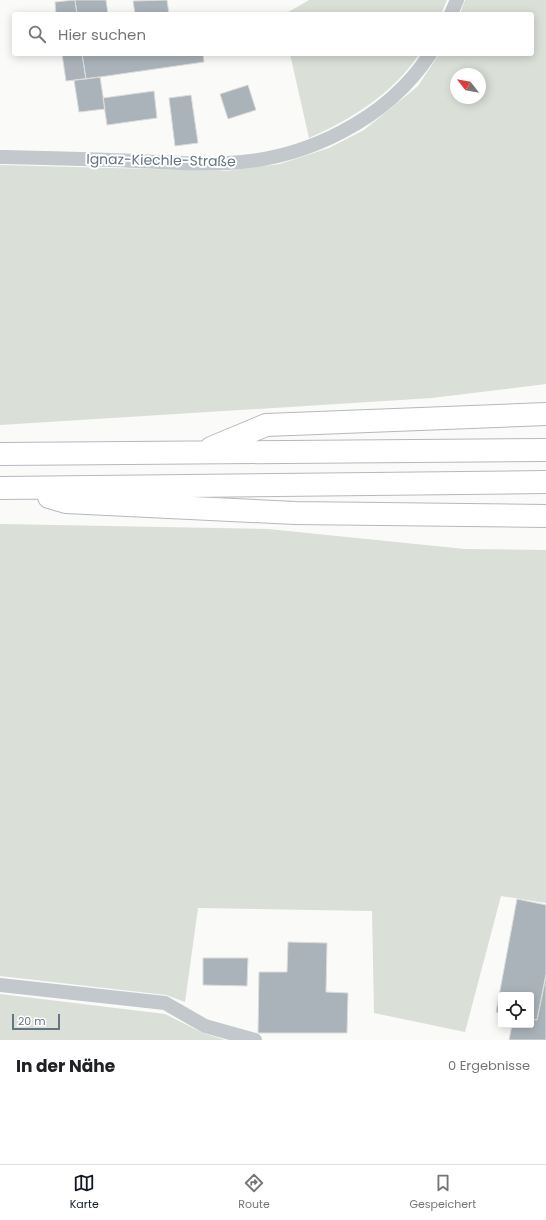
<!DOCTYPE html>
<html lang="de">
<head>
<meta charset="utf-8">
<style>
  body { margin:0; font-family:Poppins,sans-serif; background:#f2f2f2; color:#202124 }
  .controls { position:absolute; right:12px; bottom:12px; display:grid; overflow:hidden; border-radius:4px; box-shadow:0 2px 10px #0003 }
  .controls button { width:36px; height:36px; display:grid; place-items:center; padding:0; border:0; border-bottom:1px solid #e0e0e0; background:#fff; color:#202124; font:20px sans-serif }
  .compass { position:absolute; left:450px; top:68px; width:36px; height:36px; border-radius:50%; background:#fff; box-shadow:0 2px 10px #0003; rotate:301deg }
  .scale { position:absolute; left:12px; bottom:10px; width:48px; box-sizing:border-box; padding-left:4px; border:2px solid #657683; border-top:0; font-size:11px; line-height:14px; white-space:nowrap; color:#657683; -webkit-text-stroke:3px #fff; paint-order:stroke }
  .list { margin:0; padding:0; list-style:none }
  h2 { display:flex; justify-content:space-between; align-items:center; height:52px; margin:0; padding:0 16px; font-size:17px }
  h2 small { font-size:13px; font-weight:400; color:#757577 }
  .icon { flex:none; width:22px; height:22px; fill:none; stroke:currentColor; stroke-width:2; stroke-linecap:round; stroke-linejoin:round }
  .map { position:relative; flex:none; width:546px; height:1040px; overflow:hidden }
  .search { position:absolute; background:#fff; box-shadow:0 2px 10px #0003; left:12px; right:12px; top:12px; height:44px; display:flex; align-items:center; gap:10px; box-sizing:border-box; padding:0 14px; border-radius:4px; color:#757577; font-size:15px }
  .sheet { height:124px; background:#fff }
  nav { display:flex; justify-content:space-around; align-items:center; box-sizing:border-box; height:56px; border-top:1px solid #e0e0e0; background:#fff; font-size:11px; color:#757577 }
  nav a { display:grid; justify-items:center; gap:2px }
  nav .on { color:#111827 }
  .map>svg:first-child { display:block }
</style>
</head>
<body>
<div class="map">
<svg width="546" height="1040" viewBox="0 0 546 1040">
  <rect width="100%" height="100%" fill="#fafaf8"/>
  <path fill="#dadfd7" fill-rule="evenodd" d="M309 0H447L441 14H285Z
    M465 0H546V384L432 398 0 425V165L225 171 280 164 329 148 364 130 418 86 439 54H532V14H460ZM456 74H480V98H456Z
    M290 54H419C394 93 350 120 309 138Z
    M0 524 268 529 465 549 546 550V903L501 896 465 1032 374 1013 372 911 198 908 185 1002 166 995 0 976Z
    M0 994 165 1014 203 1033 225 1040H0Z"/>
  <path fill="#aab3b9" stroke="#dcdcda" d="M75 0 77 14H56L55 2Z
    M75 0H106L108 14H77Z
    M167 0 169 14H135L133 1Z
    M62 54H82L86 79 66 81Z
    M82 54H203L204 62 86 79Z
    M100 77 105 109 79 112 74 80Z
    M248 85 256 110 228 119 220 94Z
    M154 91 157 118 107 125 103 98Z
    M191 95 198 143 175 146 169 98Z
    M517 899 546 905V974L537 1020 531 1019V995H501V1013L496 1012Z
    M288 942 327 943 326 992 348 993 347 1033H258L259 972H287Z
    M203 958H248L247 986 203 985Z
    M546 976V1040H509L512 1025H531V1019L537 1020Z"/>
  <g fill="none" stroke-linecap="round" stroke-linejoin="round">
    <defs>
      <path id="motorway" d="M211 448 266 425 546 414
        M0 454 546 450
        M0 488 546 482
        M49 497 66 502 295 513 546 516"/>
    </defs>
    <use href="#motorway" stroke="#b4b9bd" stroke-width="24"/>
    <path stroke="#c3c8cc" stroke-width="14" d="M451 14 457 0
      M0 157C45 158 91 159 136 161 166 162 197 165 227 163 304 160 387 120 430 54
      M0 985 165 1003 205 1026 255 1040"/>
    <use href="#motorway" stroke="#fff" stroke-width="22"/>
  </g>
  <g text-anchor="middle" stroke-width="4" stroke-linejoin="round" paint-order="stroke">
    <g font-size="14" fill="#657683" stroke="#fff">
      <text transform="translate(161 160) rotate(1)" y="5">Ignaz-Kiechle-Straße</text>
    </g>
  </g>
</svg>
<div class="controls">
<button><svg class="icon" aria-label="locate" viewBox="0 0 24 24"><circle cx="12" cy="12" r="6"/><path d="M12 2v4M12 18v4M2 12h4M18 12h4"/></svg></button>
</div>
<svg class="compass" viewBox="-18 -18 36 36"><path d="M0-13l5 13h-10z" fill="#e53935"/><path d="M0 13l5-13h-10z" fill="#757577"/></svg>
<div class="scale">20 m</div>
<div class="search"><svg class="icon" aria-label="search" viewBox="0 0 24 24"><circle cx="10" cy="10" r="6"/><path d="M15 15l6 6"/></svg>Hier suchen</div>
</div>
<section class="sheet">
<h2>In der Nähe<small>0 Ergebnisse</small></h2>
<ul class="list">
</ul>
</section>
<nav>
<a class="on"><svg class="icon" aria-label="map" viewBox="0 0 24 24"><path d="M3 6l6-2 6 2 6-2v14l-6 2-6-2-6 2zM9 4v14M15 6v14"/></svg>Karte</a>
<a><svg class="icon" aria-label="directions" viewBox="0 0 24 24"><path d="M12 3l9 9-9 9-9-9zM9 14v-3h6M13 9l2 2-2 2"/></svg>Route</a>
<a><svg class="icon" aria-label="saved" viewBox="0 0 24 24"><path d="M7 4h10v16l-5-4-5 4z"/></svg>Gespeichert</a>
</nav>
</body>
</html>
